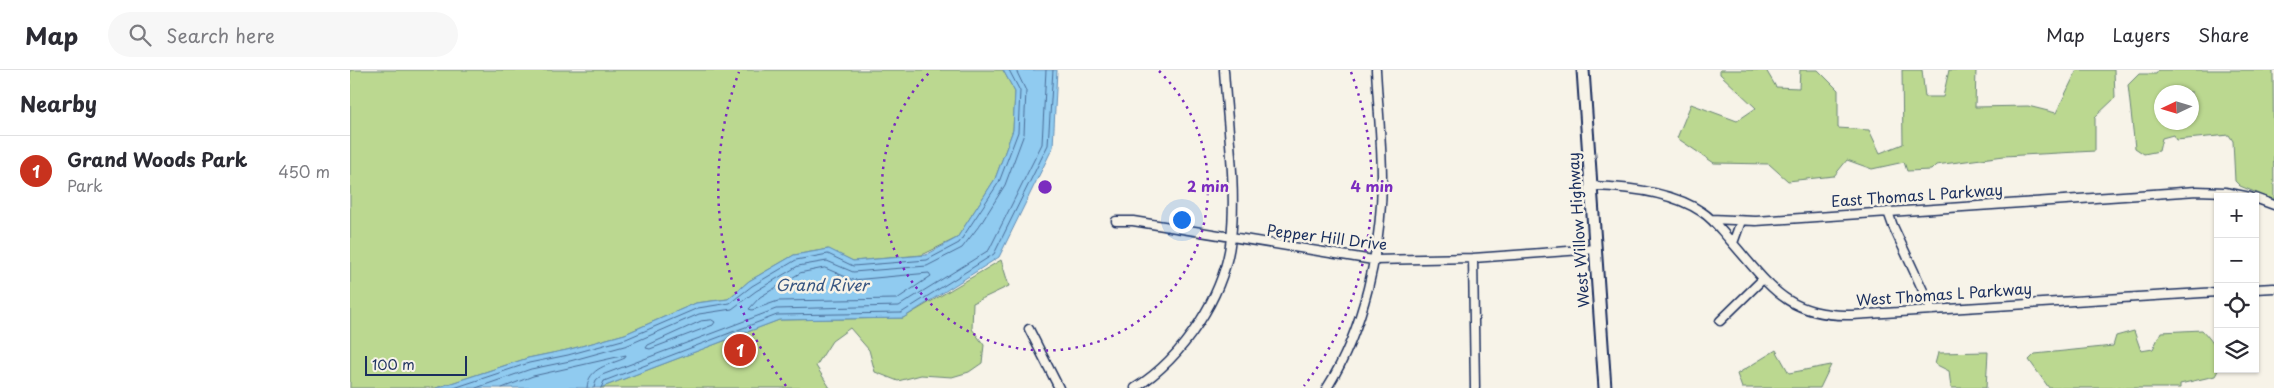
<!DOCTYPE html>
<html lang="en">
<head>
<meta charset="utf-8">
<style>
  body { margin:0; font-family:"Playpen Sans",sans-serif; background:#f7f7f7; color:#2b2b33 }
  .controls { position:absolute; right:15px; bottom:15px; display:grid; overflow:hidden; border-radius:0px; box-shadow:0 1px 4px #0004 }
  .controls button { width:45px; height:45px; display:grid; place-items:center; padding:0; border:0; border-bottom:1px solid #e1e1e2; background:#fff; color:#2b2b33; font:25px sans-serif }
  .compass { position:absolute; left:1804px; top:15px; width:45px; height:45px; border-radius:50%; background:#fff; box-shadow:0 1px 4px #0004; rotate:266deg }
  .scale { position:absolute; left:15px; bottom:12px; width:102px; box-sizing:border-box; padding-left:5px; border:2px solid #1b2f5e; border-top:0; font-size:14px; line-height:18px; white-space:nowrap; color:#1b2f5e; -webkit-text-stroke:4px #f7f3e8; paint-order:stroke }
  .you { position:absolute; left:831px; top:149px; width:18px; height:18px; margin:-12px; border:4px solid #fff; border-radius:50%; background:#1a73e8; box-shadow:0 0 0 8px #1a73e833 }
  .badge { display:grid; place-items:center; width:32px; height:32px; border-radius:50%; background:#c8321e; color:#fff; font-size:16px; font-weight:700 }
  .pin { position:absolute; translate:-50% -50%; border:2px solid #fff; box-shadow:0 1px 5px #0006 }
  .list { margin:0; padding:0; list-style:none }
  h2 { display:flex; justify-content:space-between; align-items:center; height:65px; margin:0; padding:0 20px; font-size:21px }
  h2 small { font-size:16px; font-weight:400; color:#7c7c81 }
  .list li { display:grid; grid-template-columns:32px 1fr auto; gap:15px; align-items:center; box-sizing:border-box; height:70px; padding:0 20px; border-top:1px solid #e1e1e2 }
  .list b { display:block; font-size:19px; white-space:nowrap }
  .list p { margin:0; font-size:16px; white-space:nowrap; color:#7c7c81 }
  .list em { font-size:16px; font-style:normal; color:#7c7c81 }
  .icon { flex:none; width:28px; height:28px; fill:none; stroke:currentColor; stroke-width:2; stroke-linecap:round; stroke-linejoin:round }
  .map { position:relative; flex:none; width:1924px; height:318px; overflow:hidden }
  header { display:flex; align-items:center; gap:30px; box-sizing:border-box; height:70px; padding:0 25px; background:#fff; border-bottom:1px solid #e1e1e2 }
  header strong { font-size:24px }
  nav { display:flex; gap:28px; margin-inline-start:auto; font-size:18px }
  .search { width:350px; height:45px; background:#f7f7f7; display:flex; align-items:center; gap:12px; box-sizing:border-box; padding:0 18px; border-radius:28px; color:#7c7c81; font-size:19px }
  main { display:flex }
  aside { flex:1; background:#fff }
  .map>svg:first-child { display:block }
</style>
</head>
<body>
<header>
<strong>Map</strong>
<div class="search"><svg class="icon" aria-label="search" viewBox="0 0 24 24"><circle cx="10" cy="10" r="6"/><path d="M15 15l6 6"/></svg>Search here</div>
<nav><a>Map</a><a>Layers</a><a>Share</a></nav>
</header>
<main>
<aside>
<h2>Nearby<small></small></h2>
<ul class="list">
<li><span class="badge">1</span><div><b>Grand Woods Park</b><p>Park</p></div><em>450 m</em></li>
</ul>
</aside>
<div class="map">
<svg width="1924" height="318" viewBox="0 0 1924 318">
  <rect width="100%" height="100%" fill="#f7f3e8"/>
  <filter id="ink" filterUnits="userSpaceOnUse"><feTurbulence type="fractalNoise" baseFrequency=".02" numOctaves="2"/><feDisplacementMap in="SourceGraphic" scale="10" xChannelSelector="R" yChannelSelector="G"/><feConvolveMatrix kernelMatrix="1 2 1 2 8 2 1 2 1" color-interpolation-filters="sRGB"/></filter>
  <g filter="url(#ink)">
    <path fill="#bbd890" stroke="#6b8477" fill-rule="evenodd" d="M0 0H653L665 22 663 60 645 109 607 168 572 185 503 191 478 179 444 185 399 211 378 229 346 233 275 264 217 280 178 288 86 318H0Z
      M1370 0H1416L1426 17 1449 18 1450 0H1468L1488 20V58L1519 60 1530 83 1553 74 1552 0H1572L1575 27H1593L1599 0H1626L1625 37 1678 36 1706 43 1727 0H1764L1765 28 1745 47V81L1654 86 1586 95 1581 100 1557 101 1554 92 1522 99 1497 90 1484 106 1438 111 1419 94 1364 93 1327 68 1341 34 1387 51 1406 38 1370 4Z
      M1809 0H1923L1924 130 1890 116 1885 111 1883 71 1879 65 1826 70 1823 65 1812 68 1809 81 1794 84 1785 78 1778 15 1789 4H1806ZM1812 22H1842V52H1812Z
      M651 190 659 216 623 233 622 259 634 275 632 293 619 302 602 307 571 305 548 311 525 302 519 280 500 258 482 271 466 296 480 318H250L429 250 553 248Z
      M1852 260C1865 274 1876 289 1865 306L1830 314V318H1699L1679 290 1685 284 1763 276 1766 266 1784 261 1791 281 1803 279 1811 262Z
      M1426 280 1439 303 1481 295 1470 318H1392L1387 304Z
      M1638 282 1636 318H1601L1599 301 1585 294 1588 283Z"/>
    <path fill="#90cbf0" stroke="#618db6" d="M653 0H707L703 77 649 187 553 248 429 250 250 318H86L178 288 217 280 275 264 346 233 378 229 399 211 444 185 479 179 503 191 576 185 607 168 645 109 663 60 665 22Z"/>
    <g fill="none" stroke-linecap="round" stroke-linejoin="round">
      <path stroke="#4a6d98" stroke-width="1" d="M475 198 503 210 579 203 581 206 547 229 428 231 402 240 399 239 410 227 450 203Z
        M362 250 365 252 363 255 300 279 296 278 298 275 351 251Z
        M104 318 179 293 218 285 276 269 348 238 380 233 402 216 446 190 478 184 503 196 577 190 609 173 649 112 668 62 670 21 659 0
        M126 318 181 299 220 291 278 275 349 244 382 239 406 221 448 196 477 191 503 202 577 196 612 178 632 152 655 115 674 64 676 21 666 0
        M152 318 183 306 276 285 275 288C260 295 238 297 237 318
        M244 318 246 310 252 305 426 239 549 236 639 180 692 74 696 0
        M251 318 254 311 427 245 551 243 644 184 698 75 703 0"/>
      <defs>
        <path id="street" d="M1242 116C1276 117 1323 122 1352 142 1363 149 1370 159 1379 169 1419 214 1435 247 1502 245L1868 222
          M1905 128 1924 135
          M1538 142 1543 156 1582 240
          M1361 149 1406 151 1847 121 1875 122 1900 127
          M766 151H783L1023 190 1123 188 1245 179
          M1383 173 1391 151
          M1123 188 1125 318
          M1905 219 1924 218
          M1370 251 1413 209
          M679 259 709 318
          M785 318C833 288 875 225 881 168 887 118 877 51 874 0
          M977 318C1014 259 1031 180 1032 110 1032 74 1028 37 1026 0"/>
        <path id="secondary" d="M1233 0 1255 318"/>
      </defs>
      <use href="#street" stroke="#1b2f5e" stroke-width="11"/>
      <use href="#secondary" stroke="#1b2f5e" stroke-width="15"/>
      <use href="#street" stroke="#f7f3e8" stroke-width="8"/>
      <use href="#secondary" stroke="#f7f3e8" stroke-width="11"/>
    </g>
  </g>
  <g fill="none" stroke="#7b2cbf" stroke-width="2.5" stroke-dasharray="2.5 5">
    <path d="M809 1A163 163 0 1 1 581 1"/>
    <path d="M436 316A327 327 0 0 1 389 2M1001 2A327 327 0 0 1 954 316"/>
  </g>
  <g text-anchor="middle" stroke-width="5" stroke-linejoin="round" paint-order="stroke">
    <g font-size="15" fill="#1b2f5e" stroke="#f7f3e8">
      <text transform="translate(1567 126) rotate(-4)" y="5">East Thomas L Parkway</text>
      <text transform="translate(1229 160) rotate(-94)" y="5">West Willow Highway</text>
      <text transform="translate(977 168) rotate(7)" y="5">Pepper Hill Drive</text>
      <text transform="translate(1594 225) rotate(-4)" y="5">West Thomas L Parkway</text>
    </g>
    <g font-size="16" font-style="italic" fill="#385682" stroke="#f7f3e8">
      <text x="472" y="221">Grand River</text>
    </g>
  </g>
  <circle cx="695" cy="117" r="8" fill="#7b2cbf" stroke="#f7f3e8" stroke-width="2.5"/>
  <g font-size="15" text-anchor="middle" font-weight="bold" fill="#7b2cbf" stroke="#f7f3e8" stroke-width="5" stroke-linejoin="round" paint-order="stroke">
    <text x="858" y="122">2 min</text>
    <text x="1022" y="122">4 min</text>
  </g>
</svg>
<div class="controls">
<button>+</button>
<button>−</button>
<button><svg class="icon" aria-label="locate" viewBox="0 0 24 24"><circle cx="12" cy="12" r="6"/><path d="M12 2v4M12 18v4M2 12h4M18 12h4"/></svg></button>
<button><svg class="icon" aria-label="layers" viewBox="0 0 24 24"><path d="M12 4l9 5-9 5-9-5zM3 14l9 5 9-5"/></svg></button>
</div>
<svg class="compass" viewBox="-18 -18 36 36"><path d="M0-13l5 13h-10z" fill="#e53935"/><path d="M0 13l5-13h-10z" fill="#7c7c81"/></svg>
<div class="scale">100 m</div>
<div class="you"></div>
<div class="pin badge" style="left:390px;top:280px">1</div>
</div>
</main>
</body>
</html>
